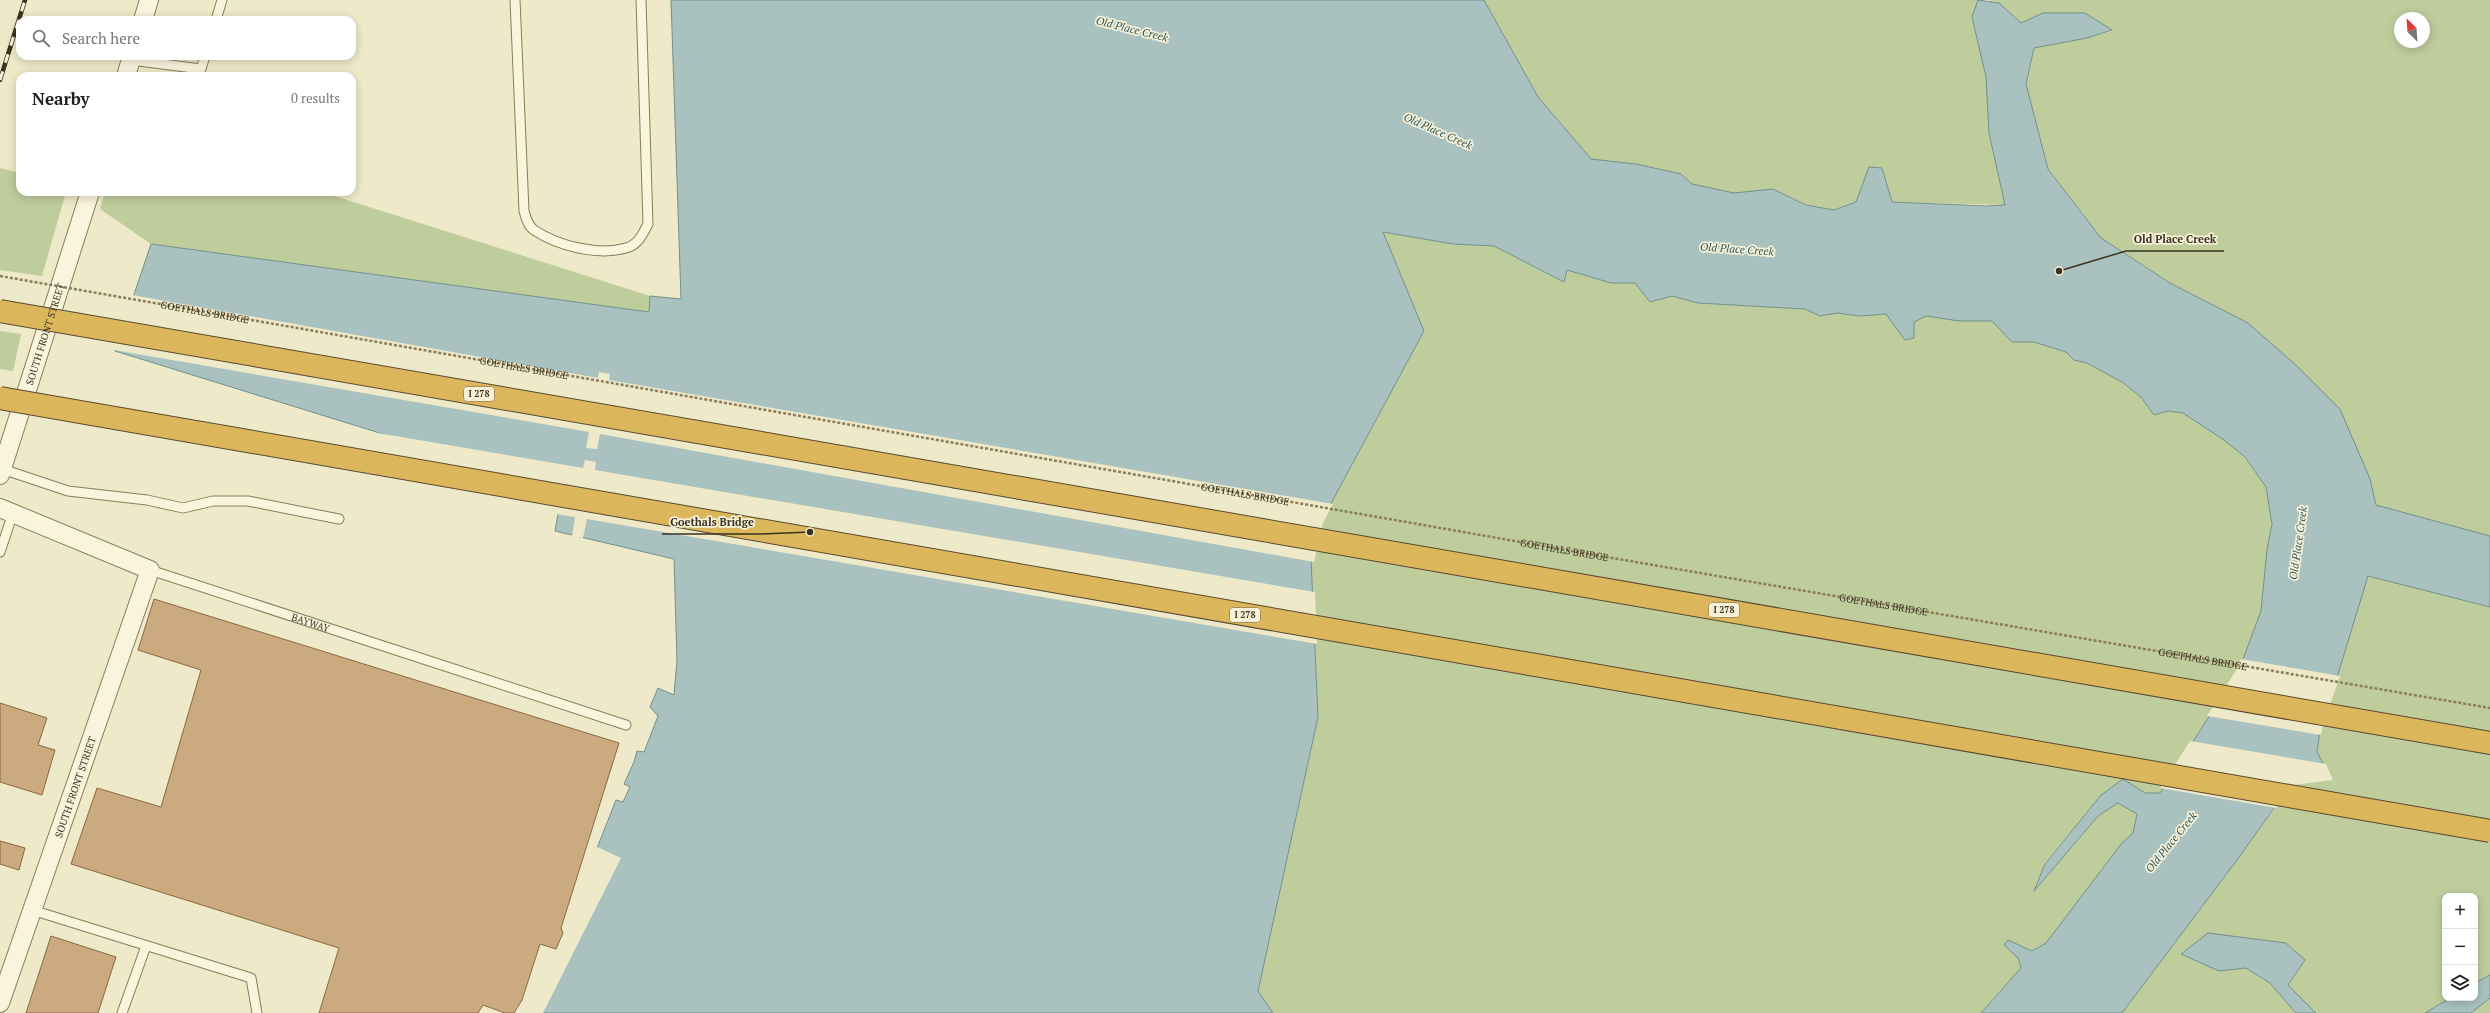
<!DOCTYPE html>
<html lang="en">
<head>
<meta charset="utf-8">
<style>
  body { margin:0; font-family:"PT Serif",serif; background:#f2f2f2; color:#222 }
  .controls { position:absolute; right:12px; bottom:12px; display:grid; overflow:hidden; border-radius:8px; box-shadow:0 2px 10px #0003 }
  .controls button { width:36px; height:36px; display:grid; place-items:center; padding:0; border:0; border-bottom:1px solid #e0e0e0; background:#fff; color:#222; font:20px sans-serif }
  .compass { position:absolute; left:2394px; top:12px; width:36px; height:36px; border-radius:50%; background:#fff; box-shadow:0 2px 10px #0003; rotate:335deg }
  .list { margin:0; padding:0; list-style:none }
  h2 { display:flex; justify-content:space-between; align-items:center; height:52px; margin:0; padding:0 16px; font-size:17px }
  h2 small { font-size:13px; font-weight:400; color:#767676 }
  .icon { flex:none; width:22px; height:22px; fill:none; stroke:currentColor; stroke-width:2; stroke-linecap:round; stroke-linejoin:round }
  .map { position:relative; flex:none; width:2490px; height:1013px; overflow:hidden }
  .search { position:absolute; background:#fff; box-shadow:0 2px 10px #0003; left:16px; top:16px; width:340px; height:44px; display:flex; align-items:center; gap:10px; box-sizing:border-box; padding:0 14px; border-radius:12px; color:#767676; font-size:15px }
  .panel { position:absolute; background:#fff; box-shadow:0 2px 10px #0003; left:16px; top:72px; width:340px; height:124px; border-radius:12px }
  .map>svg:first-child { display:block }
</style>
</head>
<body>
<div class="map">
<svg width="2490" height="1013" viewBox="0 0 2490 1013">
  <rect width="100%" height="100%" fill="#eee9c8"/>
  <path fill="#bfcc9c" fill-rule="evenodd" d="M1484 0H1978L1972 17 1986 77 1989 133 2005 205 1891 202 1882 168 1856 202 1834 210 1807 205 1773 189 1734 193 1692 184 1681 174 1636 164 1591 159 1538 97Z
    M1988 0H2490V975L2475 983V896H2445V998H2450L2425 1013H2316L2288 985 2305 960 2219 971 2246 968 2270 983 2296 1013H2122L2317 752 2321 724 2340 409 2298 367 2248 323 2170 283 2101 238 2048 168 2026 84 2034 48 2087 38 2112 31 2043 13 2021 23 1999 3ZM2400 18H2424V42H2400Z
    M0 168 20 173V192H66L42 276 0 270Z
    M105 192H322L650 296 649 312 151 244 100 209Z
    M1383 232 1453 244 1494 246 1564 282 1567 270 1611 283H1635L1650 302 1672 296 1698 303 1805 309 1820 316 1837 313 1860 316 1886 313 1914 322 1926 316 1959 321H1992L2013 342H2034L2066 352 2074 360 2087 363 2122 382 2141 397 2154 415 2168 411 2183 413 2224 440 2245 457 2266 487 2272 524 2267 549 2261 611 2239 670 2160 793 2101 795 2045 863 2035 890 2098 816 2118 803 2137 813 2133 833 2122 843 2046 943 2032 951 2008 940 2005 945 2018 958 2021 968 1981 1013H1273L1258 991 1318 718 1311 559 1321 522 1424 331Z
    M0 331 21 334 13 371 0 369Z
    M2490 998V1013H2471Z"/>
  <path fill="#a9c2bf" stroke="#6f918e" d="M671 0H1484L1538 97 1591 159 1636 164 1681 174 1692 184 1734 193 1773 189 1806 205 1834 210 1856 202 1869 167 1882 168 1892 202 1986 206 2005 205 1989 133 1986 77 1972 17 1978 0 1999 3 2021 23 2043 13H2085L2112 30 2087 38 2034 48 2026 84 2048 169 2101 238 2170 283 2248 323 2298 367 2340 409 2370 479 2376 505 2490 536V607L2368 576 2335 684 2321 724 2317 752 2331 779 2292 783 2237 860 2122 1013H1981L2021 968 2018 958 2004 945 2008 940 2032 951 2046 943 2122 843 2133 833 2137 814 2118 803 2098 816 2034 891 2045 864 2101 795 2123 779 2145 793H2160L2239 670 2261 611 2267 549 2272 524 2266 487 2245 457 2224 440 2183 413 2168 411 2154 415 2141 397 2122 382 2087 363 2074 360 2066 352 2034 342H2012L1992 321H1959L1926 316 1914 322V338L1905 340 1886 314 1860 316 1837 313 1820 316 1805 309 1698 303 1672 296 1650 302 1635 283H1611L1567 270 1564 282 1494 246 1453 244 1383 232 1424 331 1321 522 1311 559 1318 717 1258 991 1273 1013H523L564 942 575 904 616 800 623 802 630 787 624 784 634 762 637 751 644 752 658 716 650 707 658 688 674 695 677 660 674 559 555 531 560 503 528 479 115 351 151 244 649 312 650 296 681 299Z
    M2208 933 2286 943 2305 960 2288 985 2316 1013H2296L2270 983 2246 968 2219 971 2181 954Z
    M2490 975V998L2471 1013H2425L2450 998H2475V983Z"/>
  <path fill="#eee9c8" d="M132 295 598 378 599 372 610 374 609 380 1333 504 1323 523 1314 562 600 434 597 449 586 448 589 432 114 350Z
    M366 431 583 468 585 460 596 462 595 470 1315 592 1317 644 587 519 583 538 572 536 575 517 556 514 558 505 526 480Z
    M2241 659 2340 676 2323 725 2321 735 2207 716 2237 669Z
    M2190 741 2326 764 2333 780 2293 785 2276 808 2160 788Z
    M595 846 621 858 543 1013H521L562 941 573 904Z"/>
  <path fill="#cbaa7f" stroke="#896943" d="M154 599 619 743 561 928 563 933 556 949 540 944 522 1000 514 1013H505L483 1005 478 1013H319L339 948 71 864 97 788 161 807 201 670 138 650Z
    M0 703 47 718 38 745 55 750 42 795 0 782Z
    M0 841 25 848 19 870 0 864Z
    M51 936 116 957 98 1013H26Z"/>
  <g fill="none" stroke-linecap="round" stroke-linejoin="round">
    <defs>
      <g id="lane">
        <path d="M515 0 524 211C526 218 528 226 534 230 558 246 598 256 626 248 638 245 643 234 648 224L641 0"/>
        <path d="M216 20 222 0"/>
        <path d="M131 60 201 69 205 56"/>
        <path d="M2 469 68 491 147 500 183 508 213 501H248L339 519"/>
        <path d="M0 552 13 513"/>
        <path id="s1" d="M150 570 626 725"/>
        <path d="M32 910 251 978 257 1013"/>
        <path d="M122 1013 146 946"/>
      </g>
      <g id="street">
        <path d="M143 20 149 0"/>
        <path d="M126 76 132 56"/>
        <path id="s2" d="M0 475 90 192"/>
        <path d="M0 508 150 570 0 1003"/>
      </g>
      <path id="highway" d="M957 477 2490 743"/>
    </defs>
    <use href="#lane" stroke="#8a7c5d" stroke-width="11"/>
    <use href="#street" stroke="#8a7c5d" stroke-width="20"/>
    <use href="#highway" stroke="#584931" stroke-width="24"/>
    <use href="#lane" stroke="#f9f4dc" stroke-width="9"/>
    <use href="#street" stroke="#f9f4dc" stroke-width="18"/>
    <use href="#highway" stroke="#dbb65b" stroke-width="22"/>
    <defs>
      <path id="rail" d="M0 80 25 0"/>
    </defs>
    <use href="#rail" stroke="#3b3120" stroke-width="4.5"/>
    <use href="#rail" stroke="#f6f1d8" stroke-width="3" stroke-dasharray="9" stroke-linecap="butt"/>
    <defs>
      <path id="highway-bridge" d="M0 311 957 477
        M0 398 2490 831"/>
    </defs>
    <use href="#highway-bridge" stroke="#584931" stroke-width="24" stroke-linecap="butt"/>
    <path stroke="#8a7c5d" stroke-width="2.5" stroke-dasharray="3 2" stroke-linecap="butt" id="s3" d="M0 276 1589 554 2490 708"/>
    <use href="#highway-bridge" stroke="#dbb65b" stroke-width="22"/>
  </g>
  <g text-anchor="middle" stroke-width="3.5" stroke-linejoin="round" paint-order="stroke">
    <g fill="#f6f1d8" stroke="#736b57" stroke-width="1">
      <rect x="464" y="387" width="30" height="14" rx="3"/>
      <rect x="1709" y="603" width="30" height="14" rx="3"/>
      <rect x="1230" y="608" width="30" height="14" rx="3"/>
    </g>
    <g font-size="9" font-weight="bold" fill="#3b3120">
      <text x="479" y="397">I 278</text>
      <text x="1724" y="613">I 278</text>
      <text x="1245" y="618">I 278</text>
    </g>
    <g font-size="10" fill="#3b3120" stroke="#f6f1d8">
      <text dy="4" stroke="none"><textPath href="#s3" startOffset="208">GOETHALS BRIDGE</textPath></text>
      <text dy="4" stroke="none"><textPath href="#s2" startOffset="148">SOUTH FRONT STREET</textPath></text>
      <text dy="4" stroke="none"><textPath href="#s3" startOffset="532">GOETHALS BRIDGE</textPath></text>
      <text dy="4" stroke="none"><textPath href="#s3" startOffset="1264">GOETHALS BRIDGE</textPath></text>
      <text dy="4" stroke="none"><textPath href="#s3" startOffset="1588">GOETHALS BRIDGE</textPath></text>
      <text dy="4" stroke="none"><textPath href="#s3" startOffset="1912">GOETHALS BRIDGE</textPath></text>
      <text dy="4" stroke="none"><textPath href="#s1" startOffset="169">BAYWAY</textPath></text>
      <text dy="4" stroke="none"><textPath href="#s3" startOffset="2236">GOETHALS BRIDGE</textPath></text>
      <text transform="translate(75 787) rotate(-71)" y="4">SOUTH FRONT STREET</text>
    </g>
    <g font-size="11" font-style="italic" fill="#30565a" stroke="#f6f1d8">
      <text transform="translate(1132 29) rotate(14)" y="4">Old Place Creek</text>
      <text transform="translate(1438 131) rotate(24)" y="4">Old Place Creek</text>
      <text transform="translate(1737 249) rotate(4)" y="4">Old Place Creek</text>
      <text transform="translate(2298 543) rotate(-82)" y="4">Old Place Creek</text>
      <text transform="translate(2171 842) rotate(-51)" y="4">Old Place Creek</text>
    </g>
  </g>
  <path fill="none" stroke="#3b3120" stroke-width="1.5" d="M2059 271L2126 251H2224M810 532L762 534H662"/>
  <g fill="#3b3120" stroke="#f6f1d8" stroke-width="1.5">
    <circle cx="2059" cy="271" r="4"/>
    <circle cx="810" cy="532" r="4"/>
  </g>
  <g font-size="11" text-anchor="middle" font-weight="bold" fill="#3b3120" stroke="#f6f1d8" stroke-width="3.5" stroke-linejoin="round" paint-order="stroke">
    <text x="2175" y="243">Old Place Creek</text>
    <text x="712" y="526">Goethals Bridge</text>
  </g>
</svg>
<div class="controls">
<button>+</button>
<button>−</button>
<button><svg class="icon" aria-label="layers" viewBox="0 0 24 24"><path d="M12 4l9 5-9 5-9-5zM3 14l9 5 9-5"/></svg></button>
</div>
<svg class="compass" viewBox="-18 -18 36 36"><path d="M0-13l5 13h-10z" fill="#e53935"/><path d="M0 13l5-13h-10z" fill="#767676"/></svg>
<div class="search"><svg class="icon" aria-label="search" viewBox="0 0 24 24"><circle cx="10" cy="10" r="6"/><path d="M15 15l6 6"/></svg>Search here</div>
<section class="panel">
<h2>Nearby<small>0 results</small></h2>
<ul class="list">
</ul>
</section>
</div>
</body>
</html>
